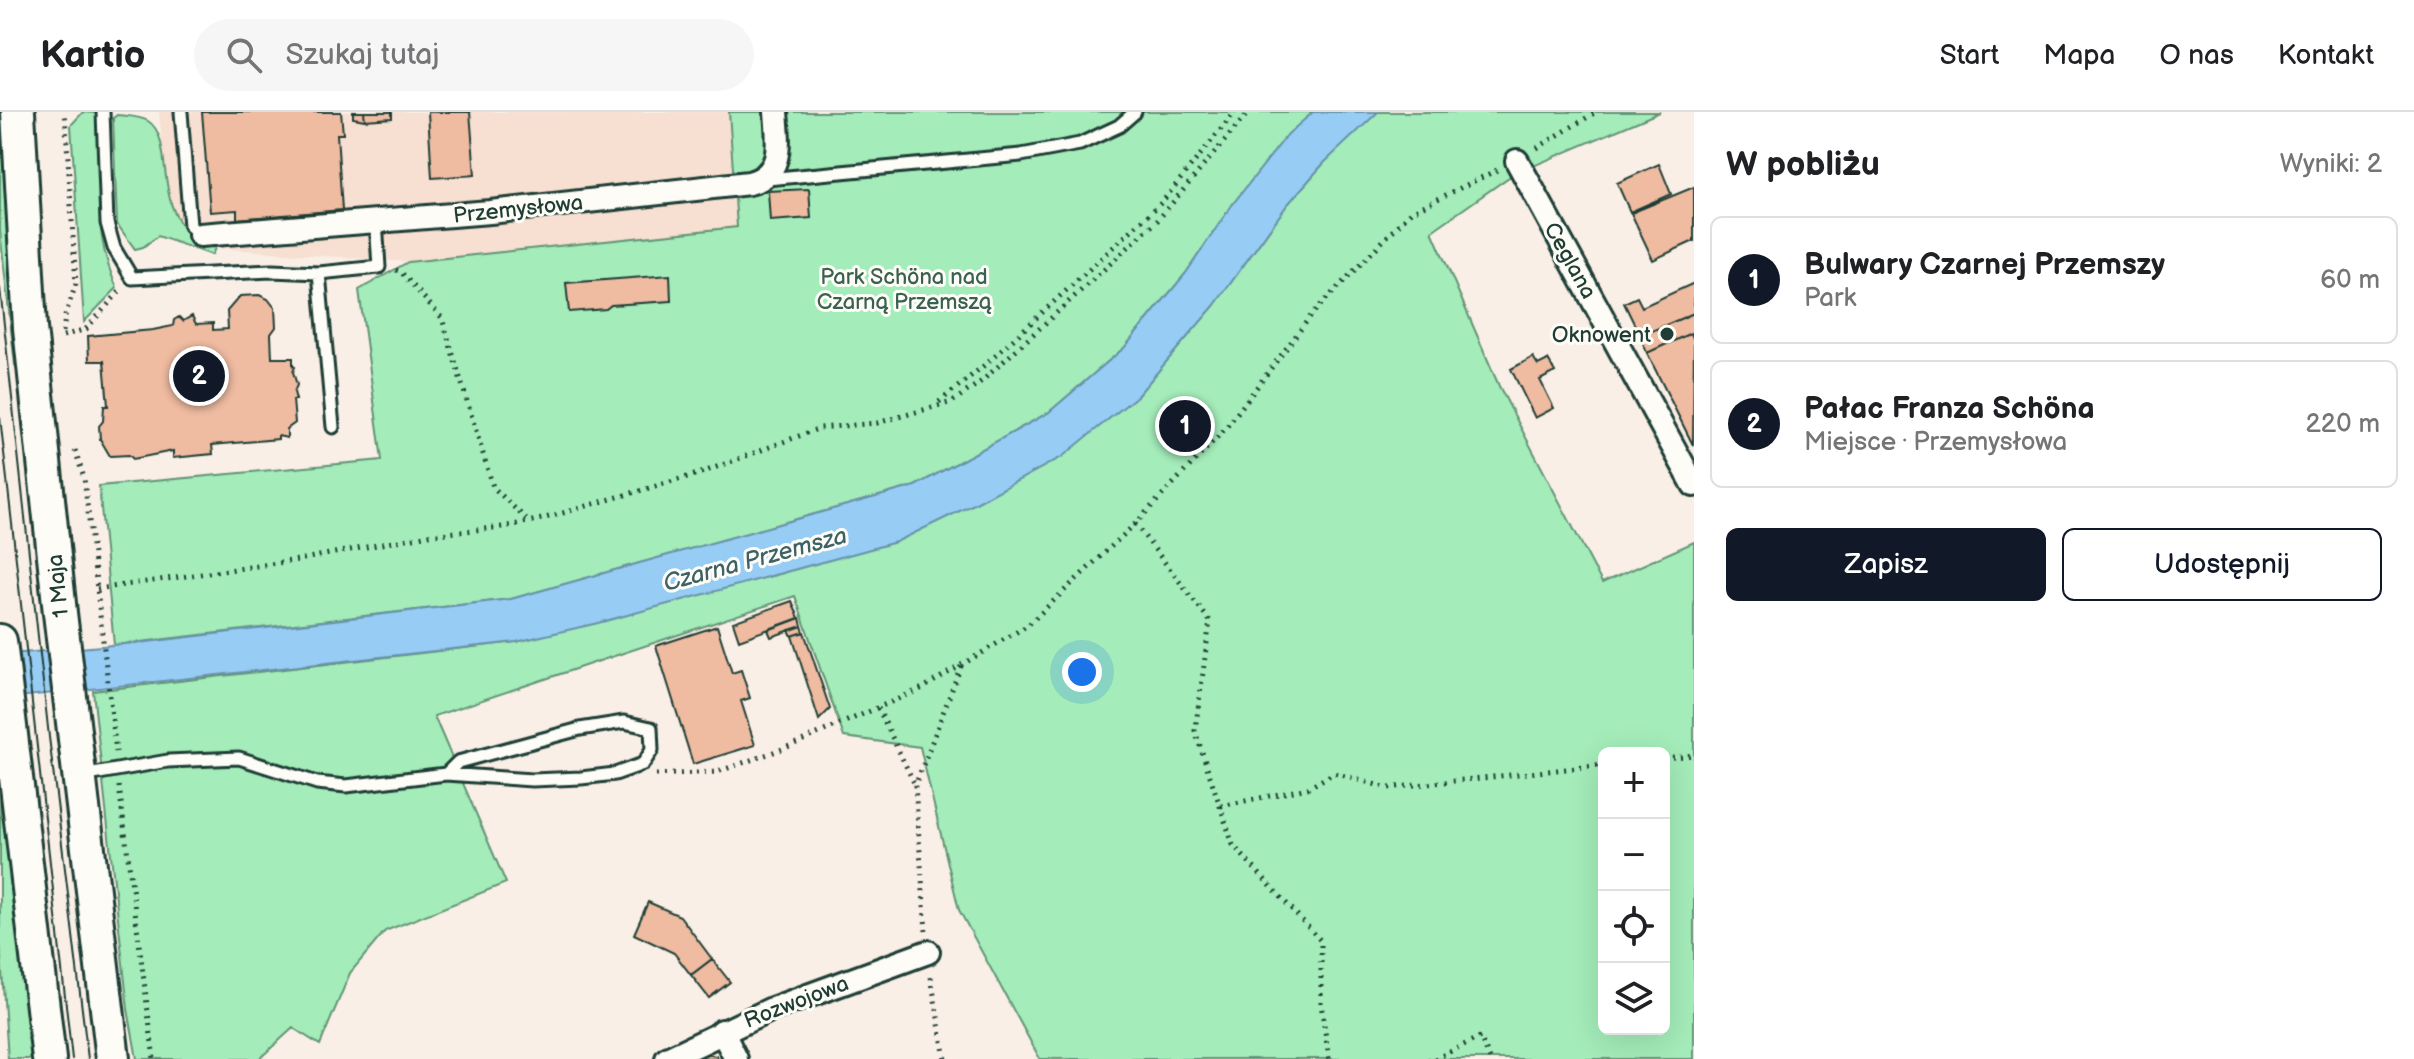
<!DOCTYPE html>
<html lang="pl">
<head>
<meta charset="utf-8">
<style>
  body { margin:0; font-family:"Balsamiq Sans",sans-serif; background:#f6f6f6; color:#202124 }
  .controls { position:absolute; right:24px; bottom:24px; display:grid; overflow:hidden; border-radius:12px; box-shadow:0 8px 32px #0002 }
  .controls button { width:72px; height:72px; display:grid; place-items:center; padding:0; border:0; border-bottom:2px solid #e0e0e0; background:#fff; color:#202124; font:40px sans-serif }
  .you { position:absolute; left:1082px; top:560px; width:28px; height:28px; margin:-20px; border:6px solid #fff; border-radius:50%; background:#1a73e8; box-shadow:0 0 0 12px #1a73e833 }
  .badge { display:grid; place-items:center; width:52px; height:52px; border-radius:50%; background:#111827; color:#fff; font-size:26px; font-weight:700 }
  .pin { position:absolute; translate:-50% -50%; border:4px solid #fff; box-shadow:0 2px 8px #0006 }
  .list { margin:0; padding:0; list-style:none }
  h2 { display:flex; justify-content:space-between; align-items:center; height:104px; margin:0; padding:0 32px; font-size:34px }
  h2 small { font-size:26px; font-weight:400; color:#757577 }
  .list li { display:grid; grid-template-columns:52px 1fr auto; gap:24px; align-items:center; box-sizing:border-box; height:128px; margin:0 16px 16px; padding:0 16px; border:2px solid #e0e0e0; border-radius:12px }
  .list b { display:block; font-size:30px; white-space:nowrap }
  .list p { margin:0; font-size:26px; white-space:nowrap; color:#757577 }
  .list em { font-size:26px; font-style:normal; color:#757577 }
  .actions { display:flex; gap:16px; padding:24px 32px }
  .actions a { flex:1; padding:18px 0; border:2px solid #111827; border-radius:12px; text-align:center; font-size:28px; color:#111827 }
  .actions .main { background:#111827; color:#fff }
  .icon { flex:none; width:44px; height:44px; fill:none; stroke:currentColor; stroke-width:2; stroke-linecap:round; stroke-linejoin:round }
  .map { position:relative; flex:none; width:1694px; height:947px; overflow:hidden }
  header { display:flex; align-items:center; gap:48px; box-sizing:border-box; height:112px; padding:0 40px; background:#fff; border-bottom:2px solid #e0e0e0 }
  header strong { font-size:38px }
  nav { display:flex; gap:44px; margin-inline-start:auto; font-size:28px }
  .search { width:560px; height:72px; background:#f6f6f6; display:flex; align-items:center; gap:20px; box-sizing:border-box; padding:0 28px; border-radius:44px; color:#757577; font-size:30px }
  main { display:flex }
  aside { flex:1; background:#fff }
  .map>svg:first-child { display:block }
</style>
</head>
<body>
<header>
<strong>Kartio</strong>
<div class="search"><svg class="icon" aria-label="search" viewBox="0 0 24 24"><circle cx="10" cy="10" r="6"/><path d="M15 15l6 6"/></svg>Szukaj tutaj</div>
<nav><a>Start</a><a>Mapa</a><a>O nas</a><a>Kontakt</a></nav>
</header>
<main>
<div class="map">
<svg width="1694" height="947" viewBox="0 0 1694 947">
  <rect width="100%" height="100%" fill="#faefe6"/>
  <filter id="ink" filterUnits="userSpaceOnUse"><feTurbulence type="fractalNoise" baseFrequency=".0125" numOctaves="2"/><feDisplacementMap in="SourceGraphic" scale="16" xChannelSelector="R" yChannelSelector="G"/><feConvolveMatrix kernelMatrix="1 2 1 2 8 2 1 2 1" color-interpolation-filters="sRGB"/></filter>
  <g filter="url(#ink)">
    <path fill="#f7dfd1" d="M159 0H729L737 115 408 150 215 136 192 125 174 102 168 89Z"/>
    <path fill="#a4ecb9" stroke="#629476" stroke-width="2" fill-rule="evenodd" d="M0 0H3L18 252 15 253 0 119Z
      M83 0 96 1C97 22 100 43 100 64 100 109 98 133 117 176L84 210 71 13Z
      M729 0H1660L1512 63 1432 119 1499 274 1602 471 1694 430V947H1040L959 798 920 635 844 625 795 484 434 604 506 771 385 819 350 861 320 933 293 916 259 947H137L128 897 93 579 516 530 783 461 1137 284 1214 194 1287 93 1324 51 1288 23 1232 93 1186 161 1125 235 1048 301 915 374 511 487 114 533 99 374 382 348 359 178 408 150 737 115ZM1604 641H1664V917H1604Z
      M117 3C127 4 139 4 148 9 175 26 153 94 192 124 198 129 208 132 215 136L212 143 158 124 143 135 135 137 117 112 113 6Z
      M0 660 31 947H8L0 830Z"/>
    <path fill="#97ccf5" stroke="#6793a8" stroke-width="2" d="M1313 0H1378L1324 51 1287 93 1214 194 1137 284 1062 345 974 392 896 430 598 511 516 530 0 587V543L147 530 511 487 915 374 1048 301 1125 235 1186 161 1232 93 1288 22Z"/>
    <path fill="#efbba1" stroke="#1f3d34" stroke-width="2" d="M202 0H341L343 22H337L342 98 237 107V98L210 100Z
      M353 0H364L365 8 353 6Z
      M364 0H392V6L365 8Z
      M428 0H470L475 63 432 66Z
      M1659 52 1671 82 1630 100 1617 71Z
      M1694 75V129L1653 148 1631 101Z
      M809 77 811 106 770 109 768 79Z
      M670 163 671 189 611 193 606 197 569 200 566 171Z
      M1694 171V201L1640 224 1624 191 1637 185 1642 195Z
      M259 183 268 187 275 196 276 215 271 222 272 246H293V254L295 255 293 260 297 273 294 280 296 288H293L295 311 287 317V326L278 324V327L212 333 213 342 173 346V339L133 347 129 343 110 344 100 327 99 314 103 309 104 294H108L104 249H89L88 224 153 218 173 214 174 208 179 205 183 209 192 204 196 212 213 211V218L228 217 227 199 240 184Z
      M1694 201V223L1691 221 1647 241 1640 224Z
      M1691 221 1694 228 1693 333 1647 241Z
      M1533 245 1538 253 1548 248 1555 260 1540 268 1554 296 1535 306 1511 257Z
      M792 489 799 506 739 528 733 510Z
      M800 506 802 514 771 525 768 518Z
      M717 514 732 561 741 558 750 586 741 589 755 633 693 652 656 534Z
      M802 514 804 520 792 524 789 518Z
      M804 520 830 597 819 608 792 524Z
      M648 790 680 804 712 847 691 863 674 841 634 822Z
      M712 847 730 870 709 886 691 863Z
      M705 942 716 944 718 947H696Z"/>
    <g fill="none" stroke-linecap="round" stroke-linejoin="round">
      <defs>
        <path id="service" d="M103 0 107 111 114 136 132 166 272 159 319 161
          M181 0 190 114 200 123
          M767 67 1021 43 1080 32 1119 14 1135 0
          M333 315 319 161 379 155 376 109
          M82 664 168 649 239 646 317 671 346 674 446 662 532 668 581 666 615 662 643 652 652 638 651 616 624 610 580 617 458 650 446 662"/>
        <path id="minor" d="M1517 49 1694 373
          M200 123 490 100 749 71C785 62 778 29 776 0
          M722 919 736 947
          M667 947 772 897 928 840"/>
        <path id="secondary" d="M18 0 30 216 60 501 113 947
          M0 529 49 947"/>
      </defs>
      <use href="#service" stroke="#1f3d34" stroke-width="17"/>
      <use href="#minor" stroke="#1f3d34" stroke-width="28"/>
      <use href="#secondary" stroke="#1f3d34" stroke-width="38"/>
      <path stroke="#1f3d34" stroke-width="5" stroke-dasharray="2 6" stroke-linecap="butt" d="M1537 36 1596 0
        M396 158 400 159 442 206 493 375 529 410
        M63 220 65 204 76 172 65 0
        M63 224 86 217 120 179
        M939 290 992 247 1162 90 1235 0
        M75 338 84 366 116 640
        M1135 412 1210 509 1195 619 1233 733 1321 829V892L1329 947
        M97 477 298 448 429 423 503 415 542 407 701 361 820 316 877 311 952 290 982 269 1157 109 1249 0
        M878 596 915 673
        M1664 646 1694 643
        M656 663 717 660 785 636 923 576 1028 513 1135 412 1225 317 1313 201 1411 100 1497 58
        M119 674 154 947
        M1221 694 1308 676 1334 661 1388 676 1604 653
        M926 819 915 674 961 554
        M931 865 945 947
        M1435 947 1480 925 1490 947"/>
      <use href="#service" stroke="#fdfcf7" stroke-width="11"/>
      <use href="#minor" stroke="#fdfcf7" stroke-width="22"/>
      <use href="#secondary" stroke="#fdfcf7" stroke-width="32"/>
      <path stroke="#1f3d34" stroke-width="2" d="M0 176 49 625 88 947
        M0 305 72 947"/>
    </g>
  </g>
  <circle fill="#1f3d34" stroke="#fdfcf7" stroke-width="3" cx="1667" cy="222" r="8"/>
  <g text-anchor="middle" stroke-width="6" stroke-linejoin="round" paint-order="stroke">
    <g font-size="22" fill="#1f3d34" stroke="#fdfcf7">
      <text transform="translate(518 96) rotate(-6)" y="8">Przemysłowa</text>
      <text transform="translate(1571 148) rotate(61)" y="8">Ceglana</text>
      <text transform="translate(57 474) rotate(-96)" y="8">1 Maja</text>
      <text transform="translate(796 889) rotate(-21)" y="8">Rozwojowa</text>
    </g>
    <g font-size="22" fill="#3a604f" stroke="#fdfcf7">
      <text x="904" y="172">Park Schöna nad<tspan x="904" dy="25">Czarną Przemszą</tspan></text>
    </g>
    <g font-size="22" fill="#1f3d34" stroke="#fdfcf7" text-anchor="end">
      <text x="1651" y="230">Oknowent</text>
    </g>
    <g font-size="24" font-style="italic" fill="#3d6164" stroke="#fdfcf7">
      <text transform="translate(755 447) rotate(-15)" y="8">Czarna Przemsza</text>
    </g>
  </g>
</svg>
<div class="controls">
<button>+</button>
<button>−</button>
<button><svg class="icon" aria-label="locate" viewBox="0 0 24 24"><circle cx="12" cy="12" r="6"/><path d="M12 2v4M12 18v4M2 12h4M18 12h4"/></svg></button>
<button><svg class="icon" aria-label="layers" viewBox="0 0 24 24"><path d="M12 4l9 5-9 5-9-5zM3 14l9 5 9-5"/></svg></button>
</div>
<div class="you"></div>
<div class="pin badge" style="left:1185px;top:314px">1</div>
<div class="pin badge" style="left:199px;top:264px">2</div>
</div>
<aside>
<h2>W pobliżu<small>Wyniki: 2</small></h2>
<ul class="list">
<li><span class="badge">1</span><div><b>Bulwary Czarnej Przemszy</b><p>Park</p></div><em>60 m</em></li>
<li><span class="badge">2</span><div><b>Pałac Franza Schöna</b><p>Miejsce · Przemysłowa</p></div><em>220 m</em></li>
</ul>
<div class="actions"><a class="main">Zapisz</a><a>Udostępnij</a></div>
</aside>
</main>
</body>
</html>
